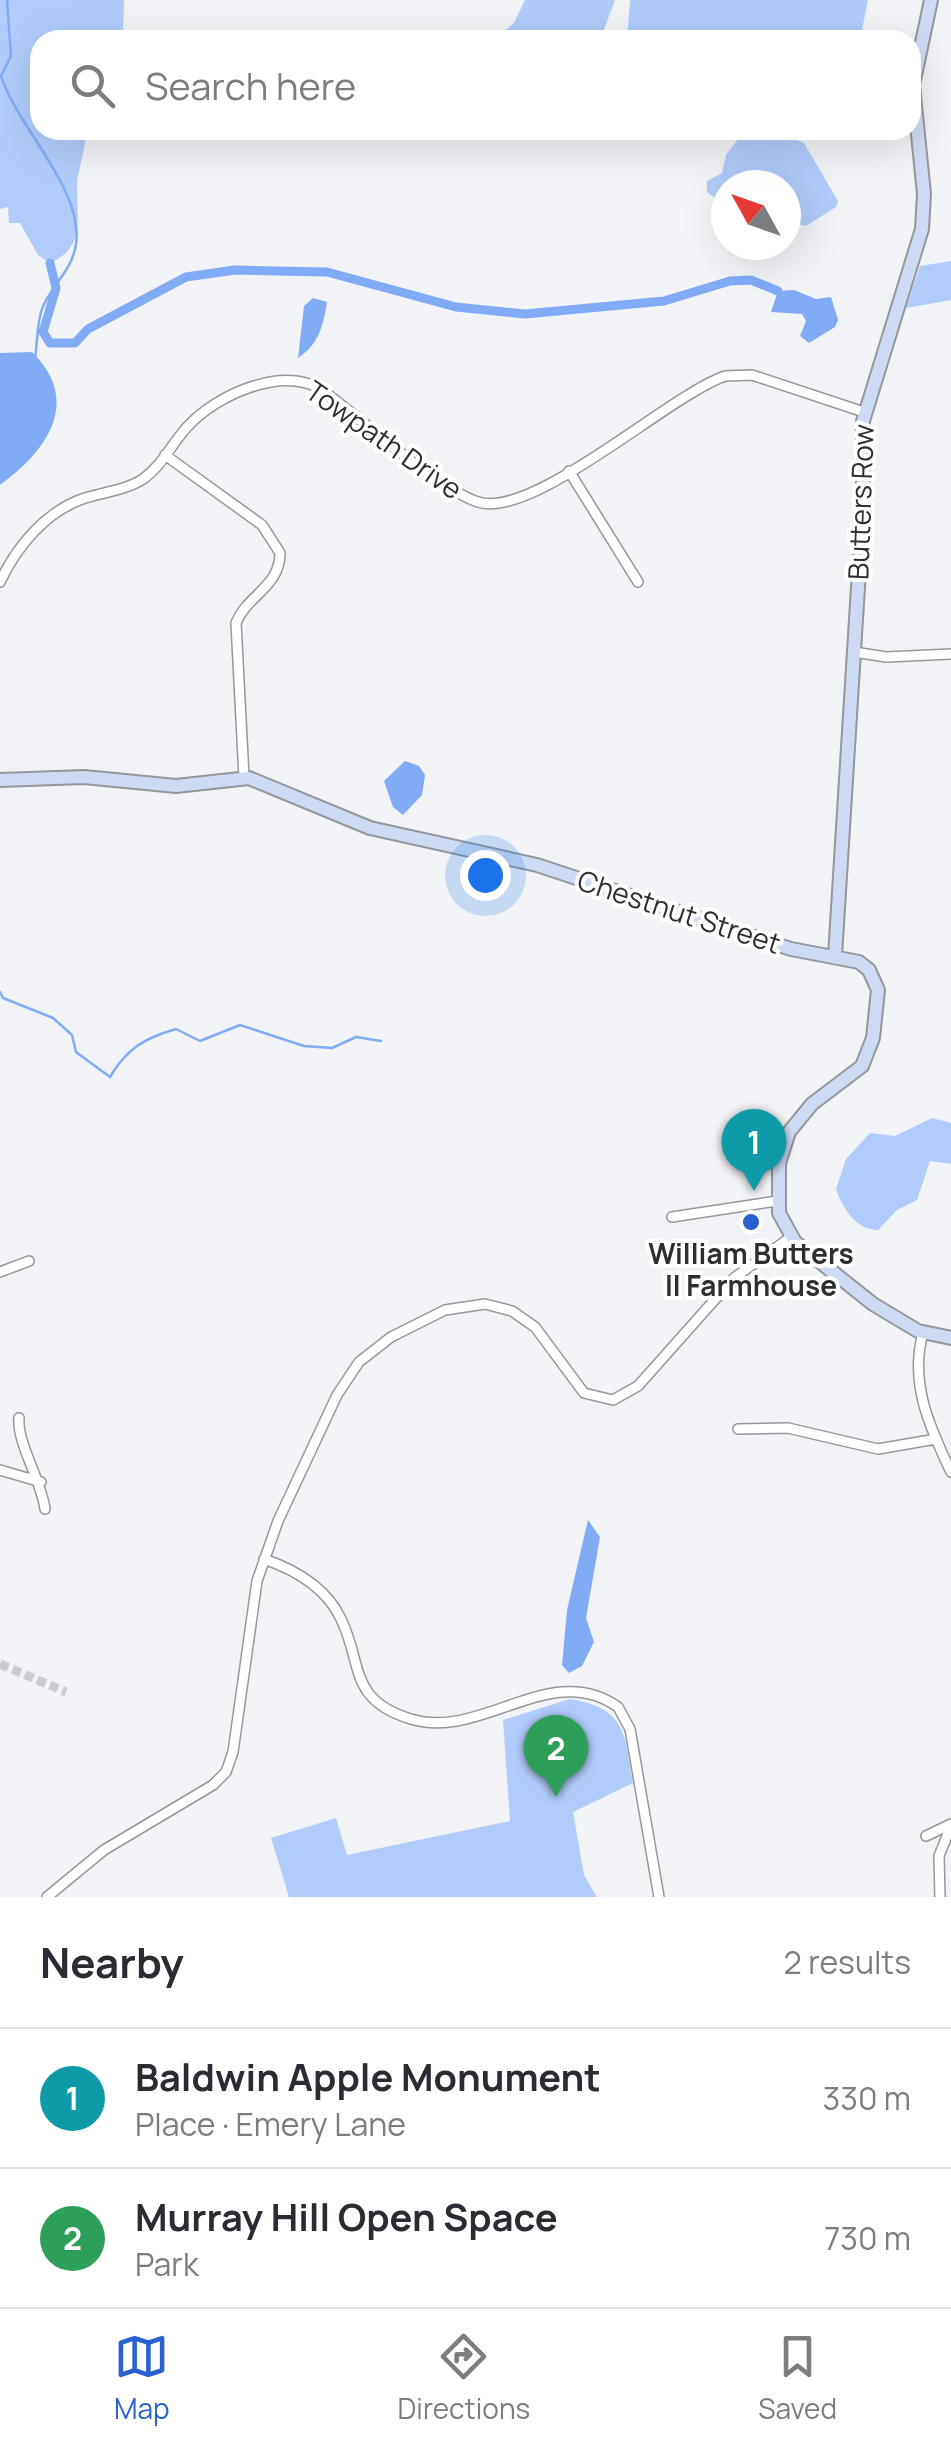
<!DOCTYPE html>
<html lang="en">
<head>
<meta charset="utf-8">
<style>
  body { margin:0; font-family:Manrope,sans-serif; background:#f2f2f3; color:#2b2b33 }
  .compass { position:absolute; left:711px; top:170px; width:90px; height:90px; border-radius:50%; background:#fff; box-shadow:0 10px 40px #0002; rotate:310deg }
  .you { position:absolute; left:485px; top:875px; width:35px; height:35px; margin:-25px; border:8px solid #fff; border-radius:50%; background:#1a73e8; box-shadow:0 0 0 15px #1a73e833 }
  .badge { display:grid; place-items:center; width:65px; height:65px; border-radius:50%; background:#2962d0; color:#fff; font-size:32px; font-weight:700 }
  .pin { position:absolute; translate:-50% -82px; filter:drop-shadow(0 2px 5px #0008) }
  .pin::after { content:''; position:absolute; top:52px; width:35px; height:30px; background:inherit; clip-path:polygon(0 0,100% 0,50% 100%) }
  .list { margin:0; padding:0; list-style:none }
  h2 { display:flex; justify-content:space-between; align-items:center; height:130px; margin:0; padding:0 40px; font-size:42px }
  h2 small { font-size:32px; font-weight:400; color:#7c7c81 }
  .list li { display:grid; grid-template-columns:65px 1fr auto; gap:30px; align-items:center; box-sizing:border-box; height:140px; padding:0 40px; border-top:2px solid #e1e1e2 }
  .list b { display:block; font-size:38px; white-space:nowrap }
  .list p { margin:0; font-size:32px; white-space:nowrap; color:#7c7c81 }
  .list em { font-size:32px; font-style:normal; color:#7c7c81 }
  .icon { flex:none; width:55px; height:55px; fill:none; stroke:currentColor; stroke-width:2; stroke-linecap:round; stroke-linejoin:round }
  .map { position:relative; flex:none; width:951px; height:1897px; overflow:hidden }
  .search { position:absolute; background:#fff; box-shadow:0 10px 40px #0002; left:30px; right:30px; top:30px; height:110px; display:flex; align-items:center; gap:25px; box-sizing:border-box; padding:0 35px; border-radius:30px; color:#7c7c81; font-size:38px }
  .sheet { height:410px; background:#fff }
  nav { display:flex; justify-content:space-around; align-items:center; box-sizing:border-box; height:140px; border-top:2px solid #e1e1e2; background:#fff; font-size:28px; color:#7c7c81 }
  nav a { display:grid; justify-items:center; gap:5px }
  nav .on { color:#2962d0 }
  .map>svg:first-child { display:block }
</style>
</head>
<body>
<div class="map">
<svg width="951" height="1897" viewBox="0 0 951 1897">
  <rect width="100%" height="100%" fill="#f1f3f7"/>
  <path fill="#b1ccfb" d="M0 0H124L123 40H40V130H85C87 150 77 168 77 187 77 219 85 248 50 263L38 255 20 223H9L8 207 0 209Z
    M525 0H615L600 40H493L514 23Z
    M630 0H868L860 40H627Z
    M775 131 804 143 838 201 836 207 806 226 786 221V185H726V206L707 192V181L722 173 726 155 739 138Z
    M951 261V300L906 308 920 266Z
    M932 1118 951 1123V1164L930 1161 917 1200 897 1210 878 1230C856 1230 843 1209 836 1189L846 1159 870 1133 895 1136Z
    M570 1699C628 1709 624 1734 633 1783L573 1812 584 1875 597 1897H289L271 1838 336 1818 347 1855 510 1821 503 1720Z"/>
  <path fill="#82abf6" d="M794 290 816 299 831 297 838 320 835 327 809 343 800 336 806 321 802 314 771 312 778 291Z
    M313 298 327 302C323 326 319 344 298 358L304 306Z
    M32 352C82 401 48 450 0 485V353Z
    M405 761 419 766 425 775 422 795 403 815 393 807 384 781Z
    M588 1520 600 1537 586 1618 594 1642 582 1666 569 1673 562 1665 567 1610Z"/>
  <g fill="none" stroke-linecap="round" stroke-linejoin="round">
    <path stroke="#82abf6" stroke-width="2.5" d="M7 0 11 56 1 76C18 128 84 190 76 244 72 273 47 289 41 312 37 327 37 344 35 359
      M0 992 3 998 53 1018 72 1035 76 1052 110 1077C127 1048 145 1038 176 1029L200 1041 240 1025 304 1046 332 1048 356 1037 381 1041"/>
    <path stroke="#82abf6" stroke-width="9" d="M50 263 56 288 43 332 50 343H75L88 329 186 277 235 270 327 272 456 307 525 314 664 301 730 281 751 280 778 291"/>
    <path stroke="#cacccf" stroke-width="9" stroke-dasharray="9 4.5" stroke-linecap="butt" d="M0 1664 66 1692"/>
    <defs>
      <path id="street" d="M165 455 262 525 280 553C280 587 247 595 236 623L244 777
        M569 471 638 582
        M0 582C17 546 46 511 85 498 105 492 126 490 143 479 162 466 172 443 188 426 217 395 279 367 319 388 363 419 428 482 475 501 529 524 667 396 725 376L752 375 864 412
        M854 652 886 657 951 654
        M672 1217 777 1201
        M0 1272 29 1261
        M923 1333C909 1383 930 1428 951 1472
        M19 1418C17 1444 41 1479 45 1509
        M738 1429 788 1428 878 1449 936 1439
        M0 1470 41 1482
        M264 1559C296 1570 326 1587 341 1619 363 1664 348 1700 411 1719 481 1741 551 1659 618 1707L630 1729 659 1897
        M926 1836 951 1824
        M47 1897 104 1850 213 1785 226 1772 233 1752 257 1581 278 1521 337 1395 359 1362 391 1337 445 1310 485 1304 512 1311 535 1327 584 1393 613 1400 638 1386 734 1278 791 1237
        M940 1897 939 1856 951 1826"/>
      <path id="secondary" d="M0 780 84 777 176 786 249 778 370 828 537 865 791 949 859 962 869 970 878 990 873 1038 862 1066 812 1104 789 1132 779 1163V1213L795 1242 873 1304 918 1331 951 1338
        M835 956 863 507V421L922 229 924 194 913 85 931 0"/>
    </defs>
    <use href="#street" stroke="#95979b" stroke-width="12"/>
    <use href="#secondary" stroke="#95979b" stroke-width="16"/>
    <use href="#street" stroke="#fff" stroke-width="9"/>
    <use href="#secondary" stroke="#cddbf4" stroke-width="12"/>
  </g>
  <circle fill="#2962d0" stroke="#fff" stroke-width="4" cx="751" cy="1222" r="10"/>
  <g text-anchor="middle" stroke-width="8" stroke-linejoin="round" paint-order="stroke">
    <g font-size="28" fill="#2d2e2f" stroke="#fff">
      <text transform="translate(384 440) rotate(35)" y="10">Towpath Drive</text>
      <text transform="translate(861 502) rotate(-88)" y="10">Butters Row</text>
      <text transform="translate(679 912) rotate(18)" y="10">Chestnut Street</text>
    </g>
    <g font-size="28" font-weight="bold" fill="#2d2e2f" stroke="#fff">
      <text x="751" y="1264">William Butters<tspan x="751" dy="32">II Farmhouse</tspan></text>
    </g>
  </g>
</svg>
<svg class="compass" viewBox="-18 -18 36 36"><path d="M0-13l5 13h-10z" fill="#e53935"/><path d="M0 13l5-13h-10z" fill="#7c7c81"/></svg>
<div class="you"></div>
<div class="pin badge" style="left:754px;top:1191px;background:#0f9aa8">1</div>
<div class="pin badge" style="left:556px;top:1797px;background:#2e9e5b">2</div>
<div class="search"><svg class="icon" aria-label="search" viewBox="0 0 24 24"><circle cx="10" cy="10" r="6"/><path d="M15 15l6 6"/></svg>Search here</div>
</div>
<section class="sheet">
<h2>Nearby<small>2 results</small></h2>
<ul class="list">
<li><span class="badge" style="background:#0f9aa8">1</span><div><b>Baldwin Apple Monument</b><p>Place · Emery Lane</p></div><em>330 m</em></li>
<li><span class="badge" style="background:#2e9e5b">2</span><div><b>Murray Hill Open Space</b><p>Park</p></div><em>730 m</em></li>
</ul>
</section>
<nav>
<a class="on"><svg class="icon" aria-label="map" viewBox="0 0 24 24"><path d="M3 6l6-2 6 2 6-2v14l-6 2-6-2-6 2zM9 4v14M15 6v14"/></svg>Map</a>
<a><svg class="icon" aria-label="directions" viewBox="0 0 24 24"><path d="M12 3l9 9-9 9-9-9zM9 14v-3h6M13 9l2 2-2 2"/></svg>Directions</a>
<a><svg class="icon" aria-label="saved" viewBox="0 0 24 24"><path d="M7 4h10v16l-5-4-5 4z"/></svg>Saved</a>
</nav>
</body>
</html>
